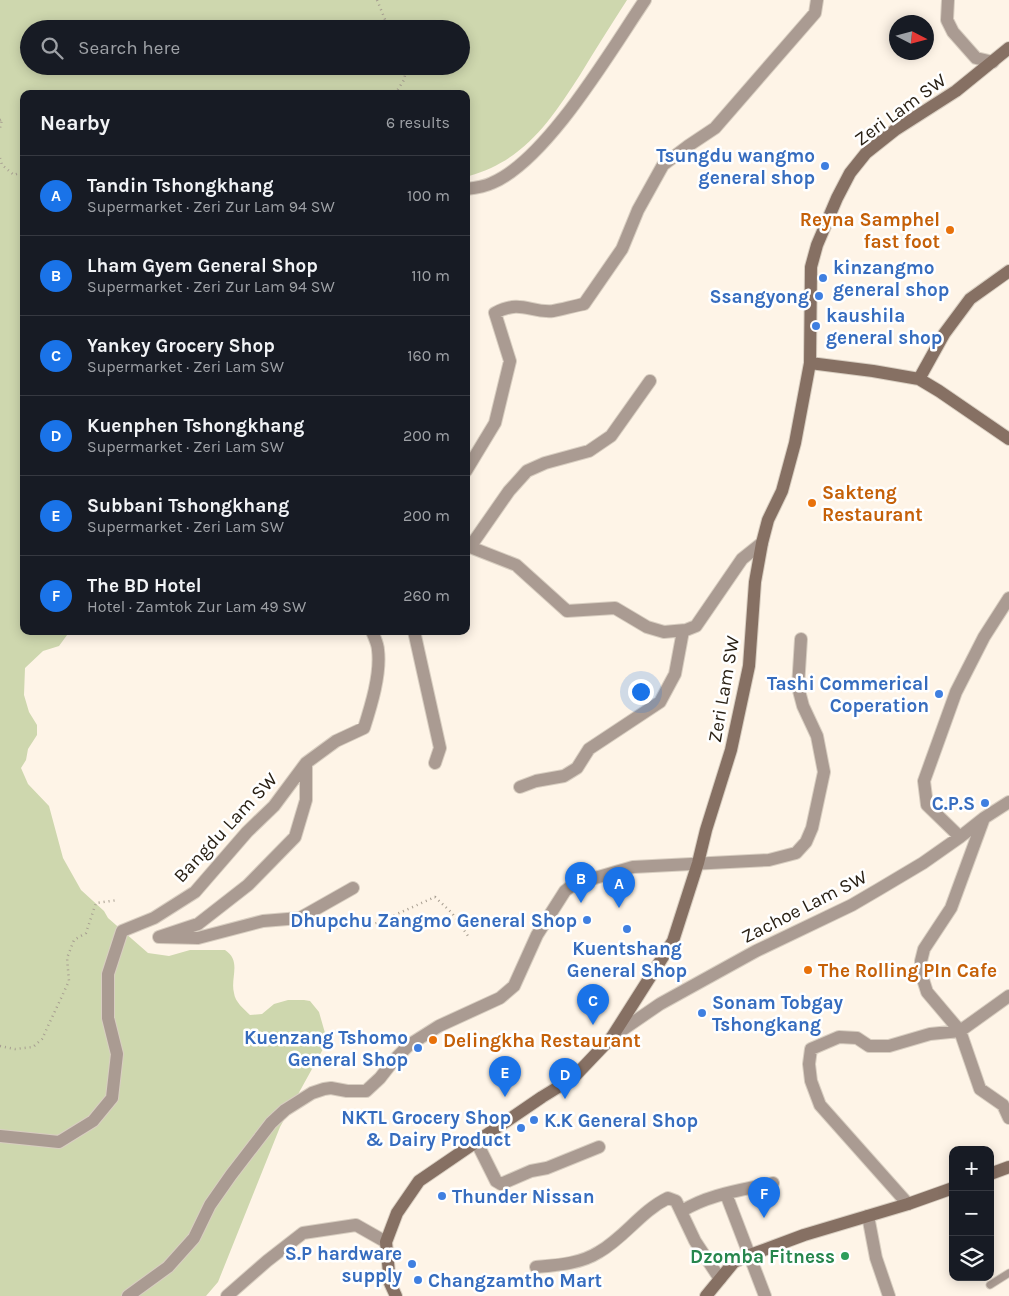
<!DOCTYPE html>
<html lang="en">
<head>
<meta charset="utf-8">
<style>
  body { margin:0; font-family:Karla,sans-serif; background:#20242c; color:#f1f3f6 }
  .controls { position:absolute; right:15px; bottom:15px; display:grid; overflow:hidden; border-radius:10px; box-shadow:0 2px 12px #0003 }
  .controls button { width:45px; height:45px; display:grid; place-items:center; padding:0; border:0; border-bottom:1px solid #363941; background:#171b24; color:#f1f3f6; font:25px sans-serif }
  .compass { position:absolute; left:889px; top:15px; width:45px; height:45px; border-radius:50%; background:#171b24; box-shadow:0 2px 12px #0003; rotate:96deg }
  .you { position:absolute; left:640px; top:691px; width:18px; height:18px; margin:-12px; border:4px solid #fff; border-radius:50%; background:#1a73e8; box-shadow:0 0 0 8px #1a73e833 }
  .badge { display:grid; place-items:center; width:32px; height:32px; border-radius:50%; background:#1a73e8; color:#fff; font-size:16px; font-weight:700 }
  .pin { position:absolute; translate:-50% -41px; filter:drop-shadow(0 1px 2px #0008) }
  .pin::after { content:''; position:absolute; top:26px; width:18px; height:15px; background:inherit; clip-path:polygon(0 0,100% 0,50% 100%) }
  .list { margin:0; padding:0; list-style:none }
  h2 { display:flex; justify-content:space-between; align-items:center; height:65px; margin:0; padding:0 20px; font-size:21px }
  h2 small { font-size:16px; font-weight:400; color:#9ea1a6 }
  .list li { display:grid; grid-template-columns:32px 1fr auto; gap:15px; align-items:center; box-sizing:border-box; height:80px; padding:0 20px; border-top:1px solid #363941 }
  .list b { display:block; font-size:19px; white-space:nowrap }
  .list p { margin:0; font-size:16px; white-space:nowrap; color:#9ea1a6 }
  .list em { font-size:16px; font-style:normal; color:#9ea1a6 }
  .icon { flex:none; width:28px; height:28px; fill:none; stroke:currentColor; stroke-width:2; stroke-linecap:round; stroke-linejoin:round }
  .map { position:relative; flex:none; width:1009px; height:1296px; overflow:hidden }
  .search { position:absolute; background:#171b24; box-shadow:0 2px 12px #0003; left:20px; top:20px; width:450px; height:55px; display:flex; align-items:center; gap:12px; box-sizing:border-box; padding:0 18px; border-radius:28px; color:#9ea1a6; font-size:19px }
  .panel { position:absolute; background:#171b24; box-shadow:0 2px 12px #0003; left:20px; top:90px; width:450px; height:545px; border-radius:10px }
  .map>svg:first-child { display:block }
</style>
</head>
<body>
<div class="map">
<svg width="1009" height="1296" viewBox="0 0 1009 1296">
  <rect width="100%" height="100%" fill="#fef4e7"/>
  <path fill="#ced7ae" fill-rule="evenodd" d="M0 0H627C611 25 595 50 580 75 550 121 525 160 469 176H466V94H24V631H70L59 646 43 651 25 668 24 695 29 712 37 725V735L28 749 26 760 21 768 28 784 49 806 63 858 81 890 104 911 108 918 148 953 169 956 190 950H225C242 961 230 978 234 993 235 1002 244 1009 250 1015L262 1014 274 1004 288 1000H304L310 1001 319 1012 325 1033 323 1049 280 1127 218 1282 206 1296H0ZM29 29H461V66H29Z"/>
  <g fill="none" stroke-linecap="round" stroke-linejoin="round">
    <defs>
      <path id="lane" d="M990 1285 1009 1273"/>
      <path id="street" d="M948 0 947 20 953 32 976 58 993 62
        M466 189C475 188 484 187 492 183 547 160 611 50 645 0
        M466 471 495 423 510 361 495 313C522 299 529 313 553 311 563 309 574 306 584 304L622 249 638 210 663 165 688 146 715 128 815 13 817 0
        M466 544 470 547 516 565 567 611 615 608 647 627 664 632 686 630 696 626 742 559 762 543
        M470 547 509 491 527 471 545 463 589 451 611 436 650 381
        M414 631 440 748 435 763
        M306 763V800L295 837 248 885 198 924 159 937 198 938 263 921 300 918 353 888
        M520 787 536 781 564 776 577 768 589 749 660 702 675 674 683 631
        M984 818 951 908 924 949 921 961V973L927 992 960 1031 980 1089 1003 1105 1009 1118
        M960 837 927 805 924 781 956 692 984 637 1009 598
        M612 1037 660 1004 698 983 756 951 852 905 881 888 923 863 960 837 984 818 1009 802
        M0 1136 59 1142 93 1121 112 1098 117 1054 108 1018V974L122 931 154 918 195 892 247 832 274 806 306 763 336 741 364 728C371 706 381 674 378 650 378 644 374 637 372 631
        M476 1141 496 1181 501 1184 531 1171 547 1168 599 1147
        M726 1194 765 1296
        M908 1204 820 1105 811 1081 809 1064 811 1049 839 1037 857 1038 869 1046H889L930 1034 960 1031 1009 996
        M682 1211C709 1194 743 1190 773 1183
        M868 1216 876 1258 889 1296
        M536 1267C558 1265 580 1264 599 1252 625 1237 641 1211 668 1198L676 1201 695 1241 720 1279
        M128 1296 168 1267 194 1238 210 1205 231 1175 271 1123 285 1110 312 1093 324 1089 331 1088 347 1091H366L380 1078 394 1060 409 1045 439 1026 500 998 514 986 537 935 565 891 574 884 633 867 769 860 796 853 806 842 812 828 824 772 817 736 803 706 798 687 801 639
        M227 1296 267 1261 303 1233 356 1225 386 1242"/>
      <path id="secondary" d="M810 363 873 371 919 379 939 391 1009 439
        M919 379 944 334 970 299 1009 271
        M990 1174 1009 1167
        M396 1296 390 1283 386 1242 397 1213 419 1181 542 1097 573 1078 612 1037 673 941 698 863 706 830 731 750 749 666 755 582 762 543 768 520 782 491 795 443 810 363 811 267 817 245 837 198 850 173 866 153 895 130 956 91 1009 48
        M706 1296 734 1262 750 1255 804 1235 908 1204 953 1188"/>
    </defs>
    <use href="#lane" stroke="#d8cec1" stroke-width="9"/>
    <use href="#street" stroke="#d8cec1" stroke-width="14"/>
    <use href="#secondary" stroke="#d8cec1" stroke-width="14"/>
    <path stroke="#a79e91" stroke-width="2.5" stroke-dasharray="1 4" stroke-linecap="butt" d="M377 0 389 29
      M395 94 404 80 407 66
      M0 120 2 119 0 128
      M0 158 2 165 14 175 24 171
      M317 923 335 928 368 927 435 897 452 913 468 936
      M0 1046 15 1049 33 1047 42 1039 69 981 67 958 74 940 86 933 96 903 118 900"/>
    <use href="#lane" stroke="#aa9b92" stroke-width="7"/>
    <use href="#street" stroke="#aa9b92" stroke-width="12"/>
    <use href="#secondary" stroke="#867063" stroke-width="12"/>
  </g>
  <g fill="#3f7fe0" stroke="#fff" stroke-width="2">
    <circle cx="825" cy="166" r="5"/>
    <circle cx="823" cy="278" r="5"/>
    <circle cx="819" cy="296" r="5"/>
    <circle cx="816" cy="326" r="5"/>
    <circle cx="939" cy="694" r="5"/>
    <circle cx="985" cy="803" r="5"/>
    <circle cx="587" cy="920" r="5"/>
    <circle cx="627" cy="929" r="5"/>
    <circle cx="702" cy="1013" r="5"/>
    <circle cx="418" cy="1048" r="5"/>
    <circle cx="534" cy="1120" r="5"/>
    <circle cx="521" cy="1128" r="5"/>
    <circle cx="442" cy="1196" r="5"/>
    <circle cx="412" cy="1264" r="5"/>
    <circle cx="418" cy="1280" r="5"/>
  </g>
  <g fill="#e8710a" stroke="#fff" stroke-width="2">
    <circle cx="950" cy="230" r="5"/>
    <circle cx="812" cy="503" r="5"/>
    <circle cx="808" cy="970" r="5"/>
    <circle cx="433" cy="1040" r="5"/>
  </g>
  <circle fill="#2e9e5b" stroke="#fff" stroke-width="2" cx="845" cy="1256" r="5"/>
  <g text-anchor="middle" stroke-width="5" stroke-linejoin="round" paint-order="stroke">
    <g font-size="19" fill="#2a2115" stroke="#fff">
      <text transform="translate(900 109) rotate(-36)" y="7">Zeri Lam SW</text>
      <text transform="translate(723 689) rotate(-80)" y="7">Zeri Lam SW</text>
      <text transform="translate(225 827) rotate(-47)" y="7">Bangdu Lam SW</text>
      <text transform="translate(804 906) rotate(-27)" y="7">Zachoe Lam SW</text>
    </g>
    <g font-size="19" font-weight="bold" fill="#366cbe" stroke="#fff" text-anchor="end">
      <text x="815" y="162">Tsungdu wangmo<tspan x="815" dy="22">general shop</tspan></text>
      <text x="833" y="274" text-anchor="start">kinzangmo<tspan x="833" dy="22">general shop</tspan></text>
      <text x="809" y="303">Ssangyong</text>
      <text x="826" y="322" text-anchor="start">kaushila<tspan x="826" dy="22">general shop</tspan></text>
      <text x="929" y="690">Tashi Commerical<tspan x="929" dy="22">Coperation</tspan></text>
      <text x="975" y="810">C.P.S</text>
      <text x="577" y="927">Dhupchu Zangmo General Shop</text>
      <text x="627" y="955" text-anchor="middle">Kuentshang<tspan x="627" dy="22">General Shop</tspan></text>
      <text x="712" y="1009" text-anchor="start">Sonam Tobgay<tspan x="712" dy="22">Tshongkang</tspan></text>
      <text x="408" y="1044">Kuenzang Tshomo<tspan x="408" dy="22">General Shop</tspan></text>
      <text x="511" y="1124">NKTL Grocery Shop<tspan x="511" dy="22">&amp; Dairy Product</tspan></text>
      <text x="544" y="1127" text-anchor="start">K.K General Shop</text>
      <text x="452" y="1203" text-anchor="start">Thunder Nissan</text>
      <text x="402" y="1260">S.P hardware<tspan x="402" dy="22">supply</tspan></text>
      <text x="428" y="1287" text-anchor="start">Changzamtho Mart</text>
    </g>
    <g font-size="19" font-weight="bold" fill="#c56008" stroke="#fff" text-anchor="start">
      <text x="940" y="226" text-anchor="end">Reyna Samphel<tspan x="940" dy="22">fast foot</tspan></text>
      <text x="822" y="499">Sakteng<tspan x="822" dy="22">Restaurant</tspan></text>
      <text x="818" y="977">The Rolling PIn Cafe</text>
      <text x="443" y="1047">Delingkha Restaurant</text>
    </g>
    <g font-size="19" font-weight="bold" fill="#27864d" stroke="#fff" text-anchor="end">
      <text x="835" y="1263">Dzomba Fitness</text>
    </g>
  </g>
</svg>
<div class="controls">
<button>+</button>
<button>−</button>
<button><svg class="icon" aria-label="layers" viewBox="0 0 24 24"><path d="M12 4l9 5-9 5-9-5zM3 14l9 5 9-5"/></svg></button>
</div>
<svg class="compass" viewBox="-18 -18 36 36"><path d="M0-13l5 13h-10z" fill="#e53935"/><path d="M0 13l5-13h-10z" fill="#9ea1a6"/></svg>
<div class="you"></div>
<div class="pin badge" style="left:619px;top:908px">A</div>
<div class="pin badge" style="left:581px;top:903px">B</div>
<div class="pin badge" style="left:593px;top:1025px">C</div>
<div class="pin badge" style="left:565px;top:1099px">D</div>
<div class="pin badge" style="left:505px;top:1097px">E</div>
<div class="pin badge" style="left:764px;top:1218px">F</div>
<div class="search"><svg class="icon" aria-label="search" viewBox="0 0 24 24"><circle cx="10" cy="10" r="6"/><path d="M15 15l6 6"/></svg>Search here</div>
<section class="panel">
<h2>Nearby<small>6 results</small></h2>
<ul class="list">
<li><span class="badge">A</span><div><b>Tandin Tshongkhang</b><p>Supermarket · Zeri Zur Lam 94 SW</p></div><em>100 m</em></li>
<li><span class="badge">B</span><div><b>Lham Gyem General Shop</b><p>Supermarket · Zeri Zur Lam 94 SW</p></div><em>110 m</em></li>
<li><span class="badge">C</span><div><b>Yankey Grocery Shop</b><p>Supermarket · Zeri Lam SW</p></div><em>160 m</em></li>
<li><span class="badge">D</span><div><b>Kuenphen Tshongkhang</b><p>Supermarket · Zeri Lam SW</p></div><em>200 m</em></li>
<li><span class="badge">E</span><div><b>Subbani Tshongkhang</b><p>Supermarket · Zeri Lam SW</p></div><em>200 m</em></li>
<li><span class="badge">F</span><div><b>The BD Hotel</b><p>Hotel · Zamtok Zur Lam 49 SW</p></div><em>260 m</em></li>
</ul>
</section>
</div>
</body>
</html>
